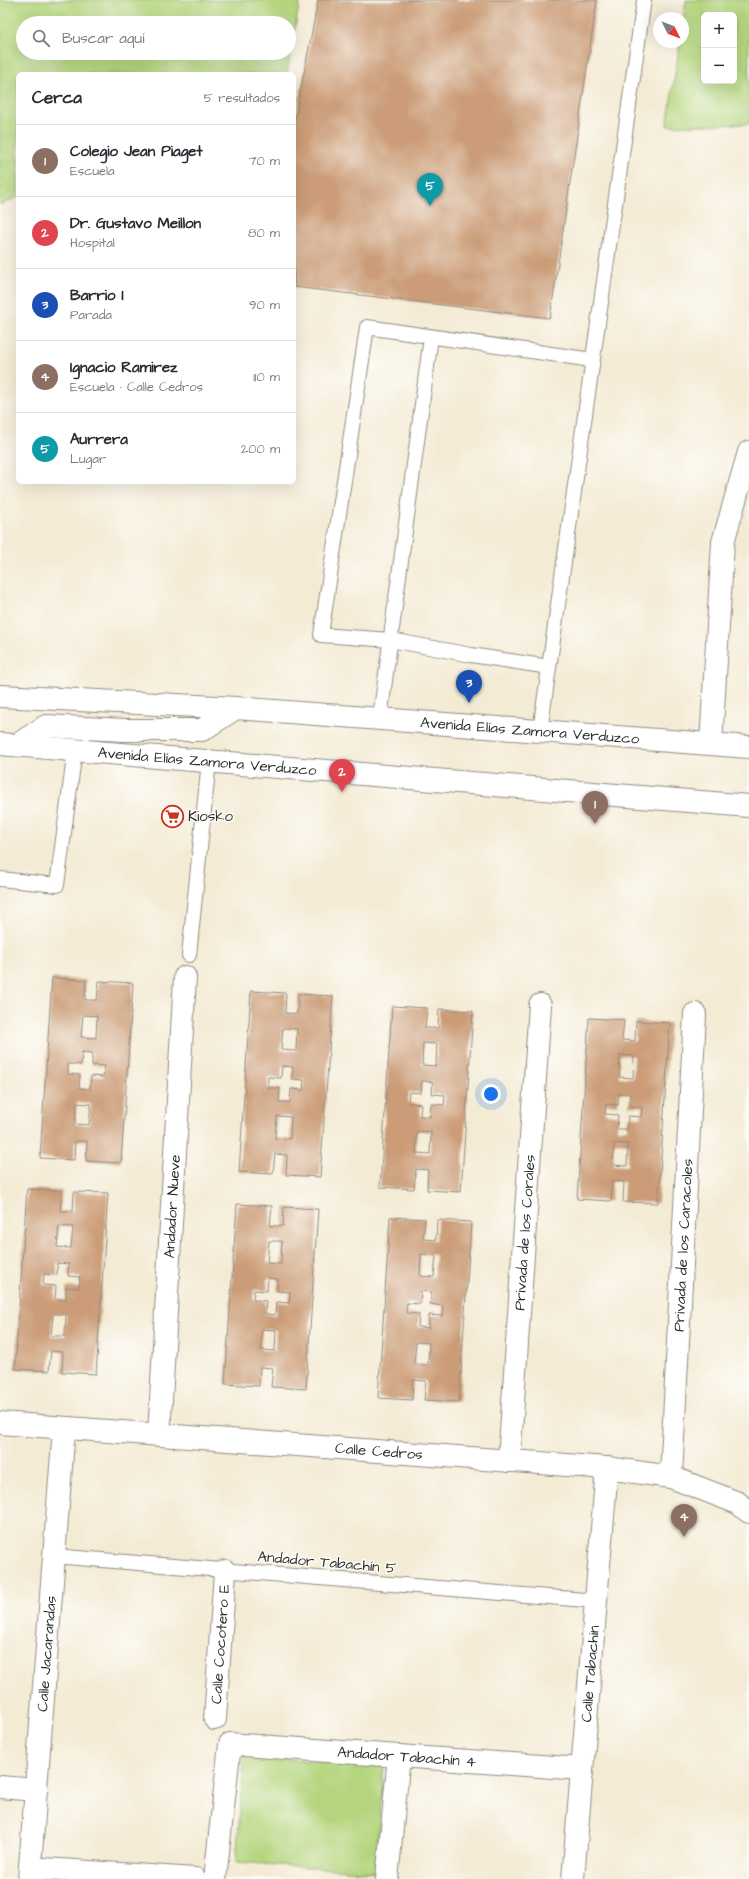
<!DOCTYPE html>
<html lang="es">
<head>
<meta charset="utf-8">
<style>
  body { margin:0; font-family:"Architects Daughter",sans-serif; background:#f2f2f3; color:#2b2b33 }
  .controls { position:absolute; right:12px; top:12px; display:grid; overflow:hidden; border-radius:6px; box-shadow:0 4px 16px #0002 }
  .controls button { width:36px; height:36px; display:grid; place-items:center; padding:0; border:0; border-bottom:1px solid #e1e1e2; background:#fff; color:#2b2b33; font:20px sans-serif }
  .compass { position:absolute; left:653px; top:12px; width:36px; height:36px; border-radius:50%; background:#fff; box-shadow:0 4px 16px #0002; rotate:132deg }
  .you { position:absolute; left:491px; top:1094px; width:14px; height:14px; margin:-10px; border:3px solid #fff; border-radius:50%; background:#1a73e8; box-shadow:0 0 0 6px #1a73e833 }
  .badge { display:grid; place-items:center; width:26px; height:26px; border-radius:50%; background:#c8321e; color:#fff; font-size:13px; font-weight:700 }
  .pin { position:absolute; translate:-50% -33px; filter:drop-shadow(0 1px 2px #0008) }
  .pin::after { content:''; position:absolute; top:21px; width:14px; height:12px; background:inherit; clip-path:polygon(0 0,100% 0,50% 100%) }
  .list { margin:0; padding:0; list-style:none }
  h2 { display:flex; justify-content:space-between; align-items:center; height:52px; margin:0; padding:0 16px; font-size:17px }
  h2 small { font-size:13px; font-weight:400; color:#7c7c81 }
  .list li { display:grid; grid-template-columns:26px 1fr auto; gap:12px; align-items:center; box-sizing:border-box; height:72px; padding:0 16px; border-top:1px solid #e1e1e2 }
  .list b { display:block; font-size:15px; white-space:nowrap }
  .list p { margin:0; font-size:13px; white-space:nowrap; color:#7c7c81 }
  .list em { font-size:13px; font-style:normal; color:#7c7c81 }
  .icon { flex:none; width:22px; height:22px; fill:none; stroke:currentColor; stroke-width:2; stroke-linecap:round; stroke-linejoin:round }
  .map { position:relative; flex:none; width:749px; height:1879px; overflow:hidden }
  .search { position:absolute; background:#fff; box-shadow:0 4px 16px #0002; left:16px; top:16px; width:280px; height:44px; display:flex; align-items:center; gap:10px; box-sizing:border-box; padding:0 14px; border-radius:22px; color:#7c7c81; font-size:15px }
  .panel { position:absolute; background:#fff; box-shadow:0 4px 16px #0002; left:16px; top:72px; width:280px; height:412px; border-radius:6px }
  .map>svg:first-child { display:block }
</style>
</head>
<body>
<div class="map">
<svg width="749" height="1879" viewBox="0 0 749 1879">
  <rect width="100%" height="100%" fill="#fdfcf7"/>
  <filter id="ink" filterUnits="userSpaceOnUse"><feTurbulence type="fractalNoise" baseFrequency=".025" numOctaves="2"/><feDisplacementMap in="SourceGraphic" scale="8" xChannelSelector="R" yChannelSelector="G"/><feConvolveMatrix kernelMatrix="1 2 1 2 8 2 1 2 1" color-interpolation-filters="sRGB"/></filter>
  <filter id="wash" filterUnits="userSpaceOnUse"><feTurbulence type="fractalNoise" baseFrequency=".012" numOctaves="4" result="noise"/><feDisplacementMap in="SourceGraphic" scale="16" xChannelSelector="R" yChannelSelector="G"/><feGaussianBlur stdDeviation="0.9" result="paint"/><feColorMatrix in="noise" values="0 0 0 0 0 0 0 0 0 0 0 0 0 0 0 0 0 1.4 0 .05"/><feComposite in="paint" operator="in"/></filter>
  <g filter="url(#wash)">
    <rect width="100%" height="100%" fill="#f4ebd5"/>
    <path fill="#b4d57d" stroke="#708054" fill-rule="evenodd" d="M0 0H300L287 74H18V197L0 205ZM23 23H289V53H23Z
      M686 0H749V124L667 126 680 42H683V21ZM704 15H734V81H704Z
      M244 1756 384 1766 375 1872 236 1862Z"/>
    <g id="blocks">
      <path fill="#cb9c77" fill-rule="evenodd" d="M318 0H597L550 318 294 287V125Z
        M52 978 86 980 85 1000H97L99 981 133 983 121 1163 86 1161 87 1141H75L74 1160 40 1158ZM83 1015 97 1016 96 1038 81 1037ZM82 1052 92 1053V1065L105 1066 103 1077 91 1076 90 1089 79 1088 80 1075 68 1074V1064L81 1065ZM77 1103 91 1104 89 1125 75 1124Z
        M251 991 286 993 285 1013 297 1014 298 994 333 996 320 1177 286 1175 287 1155 275 1154 273 1174 239 1172ZM283 1028 297 1029 296 1051 281 1050ZM282 1066 293 1067 292 1079 304 1080 303 1090 291 1089 290 1102H279L280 1088H268V1077L281 1078ZM277 1116 291 1117 290 1139 275 1138Z
        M392 1006 427 1008 425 1028H438L439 1009 473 1011 461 1192 427 1190 428 1170 416 1169 414 1189 380 1187ZM423 1043 437 1044 436 1066 422 1065ZM422 1081 433 1082 432 1094 445 1095 444 1105 431 1104 430 1117 420 1116 421 1104 408 1103 409 1092 421 1093ZM417 1131 431 1132 430 1154 416 1153Z
        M589 1018 624 1020 622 1040 635 1041 636 1021 670 1023 658 1203 623 1202 624 1182 612 1181 611 1201 577 1199ZM620 1055 634 1056 633 1078 619 1077ZM619 1093 630 1094 629 1106 642 1107 641 1117 628 1116 627 1129H617L618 1115 605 1114 606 1104 618 1105ZM614 1143 628 1144 627 1166 613 1165Z
        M27 1189 62 1191 60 1211H73L74 1192 108 1193 96 1374 62 1372 63 1352 51 1351 49 1371 15 1369ZM59 1226 73 1227 71 1248 57 1247ZM57 1263 69 1264 68 1276 80 1277 79 1288 66 1287V1300L55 1299 56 1286 43 1285 44 1274 57 1275ZM53 1314H66L65 1336H51Z
        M237 1204 272 1206 270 1226H283L284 1207 318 1209 306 1389 271 1387 273 1368 260 1367 259 1386 225 1384ZM269 1241H282L281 1264 267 1263ZM268 1278 278 1279 277 1291 290 1292 289 1303 276 1302 275 1315 265 1314 266 1301 253 1300 254 1290 267 1291ZM262 1329 276 1330 275 1351 261 1350Z
        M390 1217 425 1219 423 1239 436 1240 437 1220 471 1222 459 1402 424 1400 426 1381 413 1380 412 1400 378 1398ZM421 1254 436 1255 434 1277 420 1276ZM421 1291 432 1292 430 1304 443 1306 442 1316 429 1315V1328L418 1327 419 1314 406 1313 407 1303 420 1304ZM416 1342 429 1343 428 1365 414 1364Z"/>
    </g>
  </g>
  <g filter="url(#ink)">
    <use href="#blocks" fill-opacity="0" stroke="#908b80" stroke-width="1"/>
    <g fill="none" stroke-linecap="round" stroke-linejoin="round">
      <defs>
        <path id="service" d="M549 667 471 655 391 640 321 635 367 327 592 360
          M380 718 431 337
          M540 731 644 0
          M0 879 57 885 75 750
          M189 955 209 761
          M54 1556 597 1601"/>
        <g id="minor">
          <path d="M711 744 723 542 749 452"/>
          <path id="s1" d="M159 1435 185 977"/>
          <path id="s2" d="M509 1461 540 1005"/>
          <path id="s3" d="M671 1477 695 1014"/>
          <path id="s4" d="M215 1719 225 1571"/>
          <path d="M0 1787 36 1790"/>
          <path d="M30 1868 195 1879"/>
          <path id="s5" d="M29 1879 64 1428"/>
          <path id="s6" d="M215 1879 230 1744 582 1769"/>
          <path d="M387 1879 399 1756"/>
          <path id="s7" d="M573 1879 607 1468"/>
        </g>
        <g id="tertiary">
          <path id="s8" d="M0 1423 607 1468 671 1477 738 1503 749 1512"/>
        </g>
        <g id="primary">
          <path id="s9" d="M0 696 236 708 749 747"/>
          <path id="s10" d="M0 744 749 806"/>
          <path d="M17 745 46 726 124 730H202L236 708"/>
        </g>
      </defs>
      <use href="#service" stroke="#908b80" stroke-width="16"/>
      <use href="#minor" stroke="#908b80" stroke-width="24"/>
      <use href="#tertiary" stroke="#908b80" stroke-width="24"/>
      <use href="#primary" stroke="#908b80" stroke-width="24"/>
      <use href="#service" stroke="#fff" stroke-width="14"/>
      <use href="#minor" stroke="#fff" stroke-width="22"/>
      <use href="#tertiary" stroke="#fff" stroke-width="22"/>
      <use href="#primary" stroke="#fff" stroke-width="22"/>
    </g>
  </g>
  <defs>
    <symbol id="supermarket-ring" viewBox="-11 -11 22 22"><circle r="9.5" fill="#fdfcf7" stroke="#c8321e" stroke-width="1.5"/><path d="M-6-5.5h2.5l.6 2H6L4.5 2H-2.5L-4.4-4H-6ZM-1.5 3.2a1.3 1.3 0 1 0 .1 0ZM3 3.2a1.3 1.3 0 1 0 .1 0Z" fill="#c8321e"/></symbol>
  </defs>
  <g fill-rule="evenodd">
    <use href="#supermarket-ring" x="160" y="804" width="25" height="25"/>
  </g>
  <g text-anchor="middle" stroke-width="3" stroke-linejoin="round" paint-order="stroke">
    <g font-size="15" fill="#2b2b2b" stroke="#fdfcf7">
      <text dy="5" stroke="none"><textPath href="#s9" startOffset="531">Avenida Elías Zamora Verduzco</textPath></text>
      <text dy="5" stroke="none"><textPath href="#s10" startOffset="208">Avenida Elías Zamora Verduzco</textPath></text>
      <text dy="5" stroke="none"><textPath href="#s1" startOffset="229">Andador Nueve</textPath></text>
      <text dy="5" stroke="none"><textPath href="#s2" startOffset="229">Privada de los Corales</textPath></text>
      <text dy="5" stroke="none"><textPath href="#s3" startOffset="232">Privada de los Caracoles</textPath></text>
      <text dy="5" stroke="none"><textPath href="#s8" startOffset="380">Calle Cedros</textPath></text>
      <text transform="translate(327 1562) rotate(5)" y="5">Andador Tabachín 5</text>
      <text dy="5" stroke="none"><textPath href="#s4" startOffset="75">Calle Cocotero E</textPath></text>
      <text dy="5" stroke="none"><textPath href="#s5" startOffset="226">Calle Jacarandas</textPath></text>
      <text dy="5" stroke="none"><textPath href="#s7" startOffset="206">Calle Tabachin</textPath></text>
      <text dy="5" stroke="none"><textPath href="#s6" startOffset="313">Andador Tabachín 4</textPath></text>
    </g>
    <g font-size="15" fill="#2b2b2b" stroke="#fdfcf7" text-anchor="start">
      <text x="188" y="821">Kiosko</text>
    </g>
  </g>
</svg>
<div class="controls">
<button>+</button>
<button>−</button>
</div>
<svg class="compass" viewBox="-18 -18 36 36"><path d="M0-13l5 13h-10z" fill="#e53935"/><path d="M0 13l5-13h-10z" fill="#7c7c81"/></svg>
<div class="you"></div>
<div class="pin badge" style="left:595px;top:824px;background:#8d6e63">1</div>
<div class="pin badge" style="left:342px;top:792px;background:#e0444e">2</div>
<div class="pin badge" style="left:469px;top:703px;background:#1a4fb4">3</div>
<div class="pin badge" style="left:684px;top:1537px;background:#8d6e63">4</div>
<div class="pin badge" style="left:430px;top:206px;background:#0f9aa8">5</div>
<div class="search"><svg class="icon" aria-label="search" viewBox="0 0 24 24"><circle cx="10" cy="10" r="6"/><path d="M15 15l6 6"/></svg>Buscar aquí</div>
<section class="panel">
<h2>Cerca<small>5 resultados</small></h2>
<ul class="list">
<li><span class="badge" style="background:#8d6e63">1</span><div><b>Colegio Jean Piaget</b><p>Escuela</p></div><em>70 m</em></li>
<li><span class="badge" style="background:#e0444e">2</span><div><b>Dr. Gustavo Meillon</b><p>Hospital</p></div><em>80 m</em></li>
<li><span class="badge" style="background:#1a4fb4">3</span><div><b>Barrio I</b><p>Parada</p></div><em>90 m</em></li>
<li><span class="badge" style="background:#8d6e63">4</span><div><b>Ignacio Ramirez</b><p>Escuela · Calle Cedros</p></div><em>110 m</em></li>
<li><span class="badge" style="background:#0f9aa8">5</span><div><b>Aurrera</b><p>Lugar</p></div><em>200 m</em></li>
</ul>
</section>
</div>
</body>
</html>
